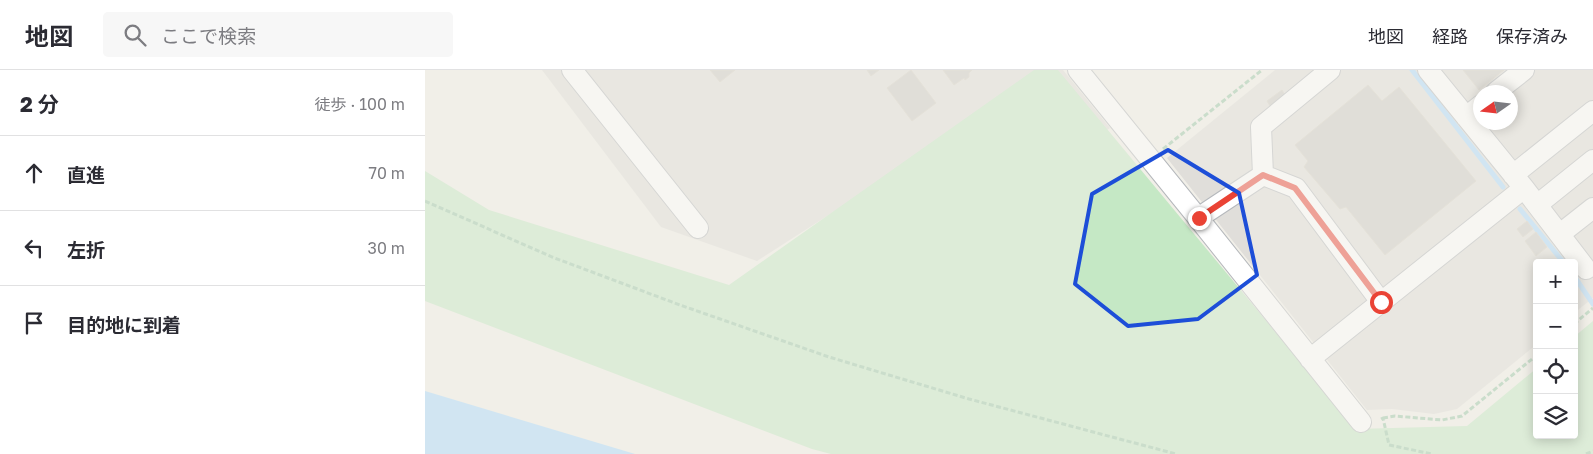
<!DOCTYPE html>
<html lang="ja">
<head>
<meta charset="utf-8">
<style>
  body { margin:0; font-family:"Golos Text","Noto Sans JP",sans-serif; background:#f7f7f7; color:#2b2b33 }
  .controls { position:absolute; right:15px; bottom:15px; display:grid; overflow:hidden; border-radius:5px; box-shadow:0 2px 12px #0003 }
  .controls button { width:45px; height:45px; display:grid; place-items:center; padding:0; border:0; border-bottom:1px solid #e1e1e2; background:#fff; color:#2b2b33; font:25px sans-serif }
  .compass { position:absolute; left:1048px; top:15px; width:45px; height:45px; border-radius:50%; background:#fff; box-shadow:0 2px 12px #0003; rotate:256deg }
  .stop { position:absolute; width:15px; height:15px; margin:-11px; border:4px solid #ea4335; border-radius:50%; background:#fff }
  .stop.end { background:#ea4335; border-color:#fff; box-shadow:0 1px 5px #0008 }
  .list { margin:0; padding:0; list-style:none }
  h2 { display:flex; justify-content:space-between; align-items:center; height:65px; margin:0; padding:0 20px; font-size:21px }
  h2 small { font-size:16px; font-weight:400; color:#7c7c81 }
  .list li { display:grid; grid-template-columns:32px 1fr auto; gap:15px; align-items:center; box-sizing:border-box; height:75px; padding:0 20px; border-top:1px solid #e1e1e2 }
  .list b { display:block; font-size:19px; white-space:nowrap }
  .list em { font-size:16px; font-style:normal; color:#7c7c81 }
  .icon { flex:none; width:28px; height:28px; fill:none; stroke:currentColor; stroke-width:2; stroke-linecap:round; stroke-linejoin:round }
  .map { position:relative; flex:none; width:1168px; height:384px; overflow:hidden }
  header { display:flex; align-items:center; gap:30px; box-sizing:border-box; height:70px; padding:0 25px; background:#fff; border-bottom:1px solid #e1e1e2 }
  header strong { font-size:24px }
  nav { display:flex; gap:28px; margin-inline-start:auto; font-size:18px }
  .search { width:350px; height:45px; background:#f7f7f7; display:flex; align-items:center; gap:12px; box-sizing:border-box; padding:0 18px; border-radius:5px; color:#7c7c81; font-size:19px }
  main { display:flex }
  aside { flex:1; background:#fff }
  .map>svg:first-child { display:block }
</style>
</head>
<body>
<header>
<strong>地図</strong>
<div class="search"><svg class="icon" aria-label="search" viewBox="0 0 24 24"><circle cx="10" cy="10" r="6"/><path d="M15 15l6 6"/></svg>ここで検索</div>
<nav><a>地図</a><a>経路</a><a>保存済み</a></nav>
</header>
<main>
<aside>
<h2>2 分<small>徒歩 · 100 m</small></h2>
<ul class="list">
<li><svg class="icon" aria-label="ahead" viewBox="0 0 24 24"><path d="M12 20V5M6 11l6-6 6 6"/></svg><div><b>直進</b></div><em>70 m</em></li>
<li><svg class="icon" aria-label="left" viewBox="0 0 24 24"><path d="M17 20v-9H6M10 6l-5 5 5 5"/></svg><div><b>左折</b></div><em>30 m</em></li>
<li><svg class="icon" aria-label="arrive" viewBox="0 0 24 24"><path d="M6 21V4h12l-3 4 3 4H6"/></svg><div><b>目的地に到着</b></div></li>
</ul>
</aside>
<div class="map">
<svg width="1168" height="384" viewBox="0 0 1168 384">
  <rect width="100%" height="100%" fill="#f1efe8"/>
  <path fill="#e0deda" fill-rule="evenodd" d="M117 0H638L685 58 524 177 469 103 332 191 236 157Z
    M850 0H1168V228L1149 243V193H1112V274L1032 339 1009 344 967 339 942 340 742 88ZM1056 22H1086V52H1056Z"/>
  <path fill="#c5e8c5" d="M609 0H633L931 359 1042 356 1112 298V365H1149V267L1168 251V384H406L387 379 0 231V101L64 140 304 215Z"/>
  <path fill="#aadaff" d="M0 321 210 384H0Z"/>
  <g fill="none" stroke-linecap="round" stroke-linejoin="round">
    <path stroke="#aadaff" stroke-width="5" d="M987 0 1078 117
      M1095 139 1139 193
      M1149 206 1168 234"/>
  </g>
  <path fill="#cccac5" stroke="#d6d1c6" d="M285 0H310L295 12Z
    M442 0H454L446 6Z
    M486 0 511 33 487 51 462 18Z
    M518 0H547L544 3V7L540 10 539 8 529 15Z
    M1038 0H1079L1054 20Z
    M943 15 957 31 974 17 1051 111 960 185 921 137 915 139 879 97 883 91 870 75Z
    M857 20 860 25 845 36 842 31Z
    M1102 151 1108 159 1098 167 1092 159Z
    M1111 162 1122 177 1111 186 1100 171Z"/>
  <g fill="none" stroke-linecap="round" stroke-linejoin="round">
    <defs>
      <path id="minor" d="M147 0 273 158
        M653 0 773 148 936 352
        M1003 0 1099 118 1161 199
        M1071 22 1099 0
        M1041 47 1056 35
        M838 105 871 118 956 232
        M1088 105 1168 41
        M1112 135 1168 90
        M773 148 838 105 836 57 905 0
        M1135 164 1168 138
        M885 289 1099 118"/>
    </defs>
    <use href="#minor" stroke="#b5b8bc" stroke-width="22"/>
    <path stroke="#9cc7a9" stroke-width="3" stroke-dasharray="5 2.5" stroke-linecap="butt" d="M738 79 837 0
      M0 131 127 187 255 235 404 287 544 329 751 384
      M1149 254 1168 238
      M958 348 970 346 1017 350 1037 346 1112 285
      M956 349 958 348 964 375 1007 384
      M1161 384 1168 381"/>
    <use href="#minor" stroke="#fff" stroke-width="20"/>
  </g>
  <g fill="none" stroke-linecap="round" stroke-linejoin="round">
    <path stroke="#ea4335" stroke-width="6" d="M774 148 838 105 870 118 956 232"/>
  </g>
  <path d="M0 0H1168V384H0ZM743 80 814 123 832 205 773 249 703 256 650 214 667 124Z" fill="#f1efe8" fill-opacity=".55" fill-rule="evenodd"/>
  <path fill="none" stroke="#1d4ed8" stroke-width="4" stroke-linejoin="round" d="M743 80 814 123 832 205 773 249 703 256 650 214 667 124Z"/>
</svg>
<div class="controls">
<button>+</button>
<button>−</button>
<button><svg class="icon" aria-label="locate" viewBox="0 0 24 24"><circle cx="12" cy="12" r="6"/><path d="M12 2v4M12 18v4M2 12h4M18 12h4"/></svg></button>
<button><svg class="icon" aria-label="layers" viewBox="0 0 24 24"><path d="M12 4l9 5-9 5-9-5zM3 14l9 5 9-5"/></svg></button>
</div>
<svg class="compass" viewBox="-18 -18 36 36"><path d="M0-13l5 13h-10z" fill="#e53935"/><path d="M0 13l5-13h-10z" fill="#7c7c81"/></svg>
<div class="stop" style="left:956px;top:232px"></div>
<div class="stop end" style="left:774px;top:148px"></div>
</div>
</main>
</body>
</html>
